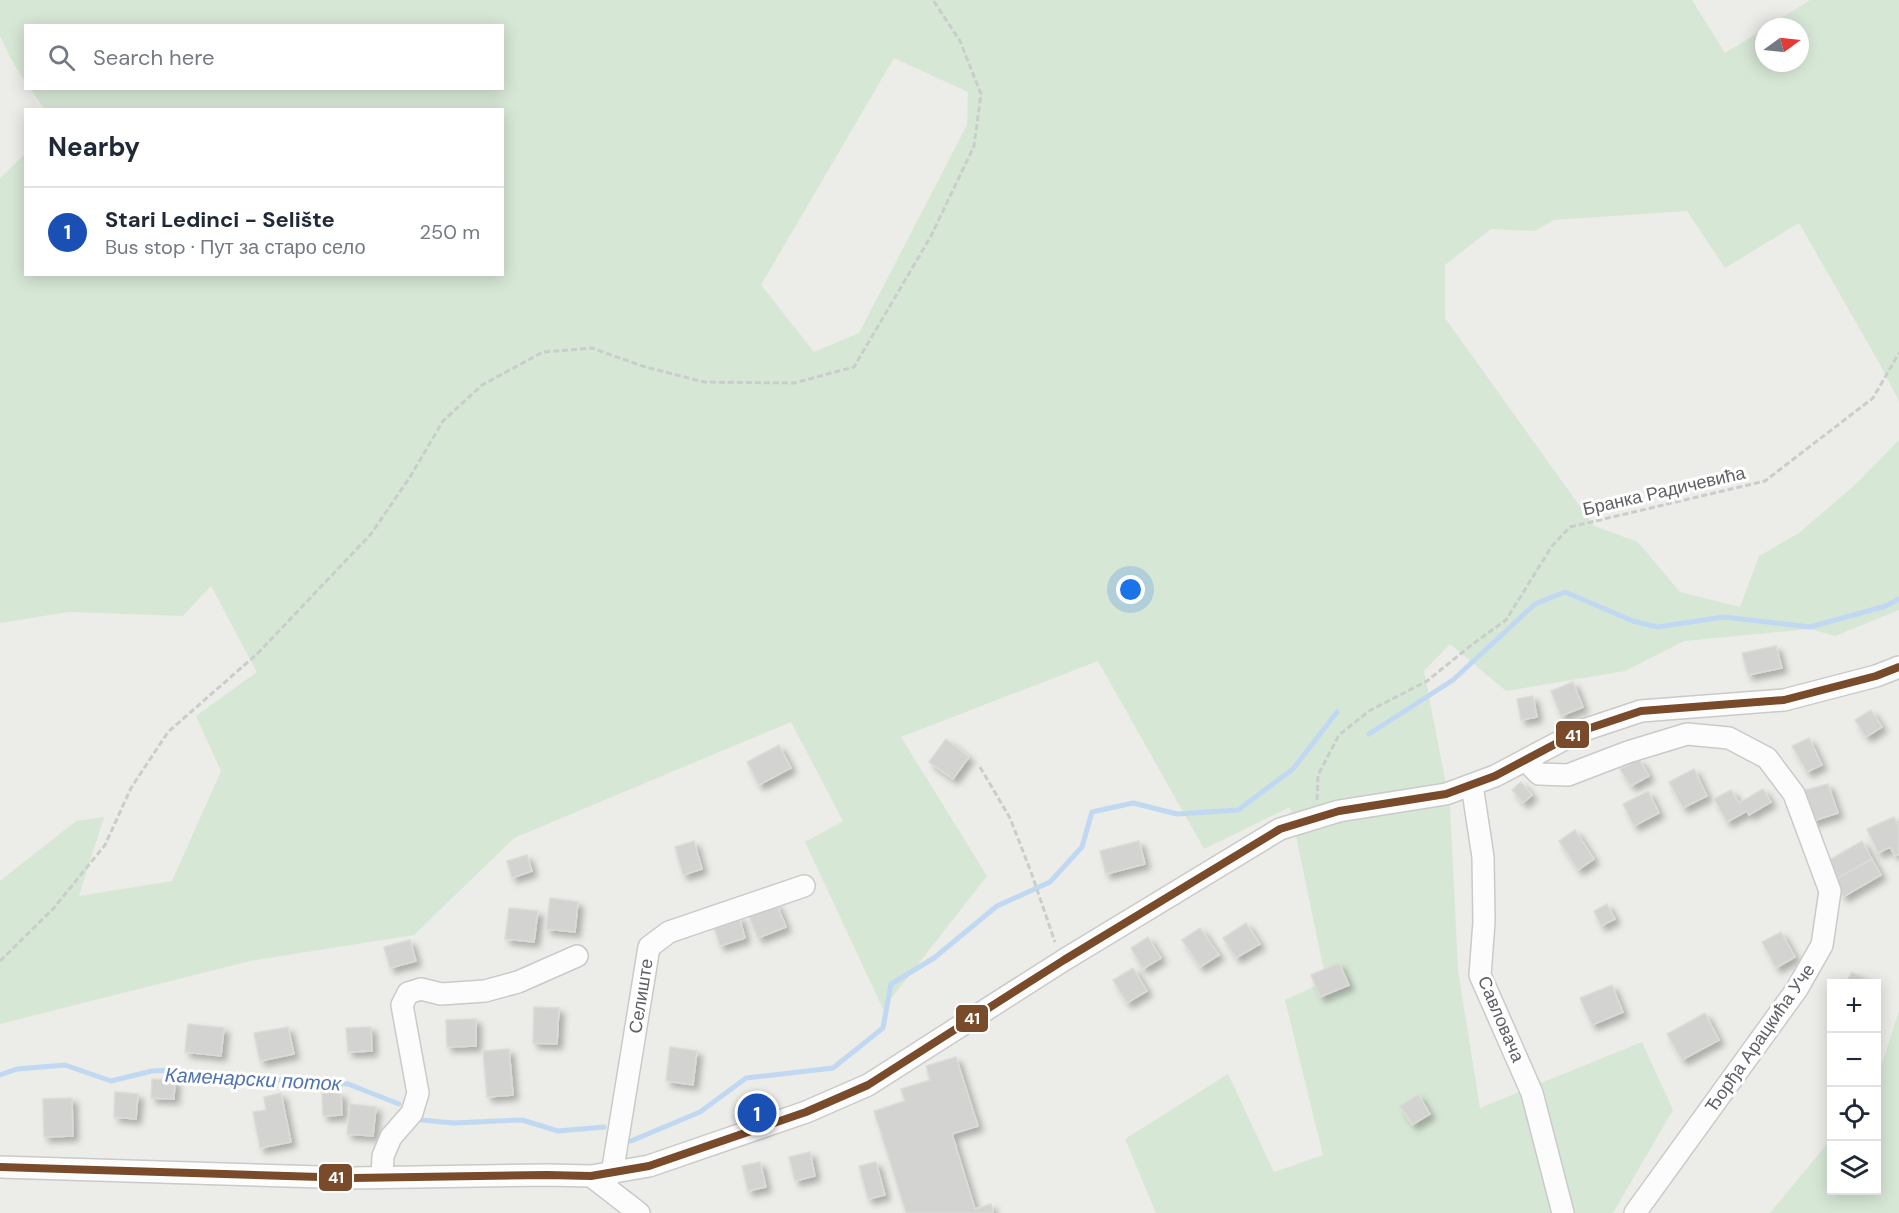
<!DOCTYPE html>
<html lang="en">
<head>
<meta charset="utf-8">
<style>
  body { margin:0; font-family:"DM Sans",sans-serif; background:#f2f2f3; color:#1f2937 }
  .controls { position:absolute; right:18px; bottom:18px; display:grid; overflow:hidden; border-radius:0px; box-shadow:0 3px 15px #0003 }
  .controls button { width:54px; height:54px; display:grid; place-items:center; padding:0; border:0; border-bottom:2px solid #e0e1e3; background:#fff; color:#1f2937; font:30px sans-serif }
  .compass { position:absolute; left:1755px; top:18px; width:54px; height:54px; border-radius:50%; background:#fff; box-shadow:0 3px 15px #0003; rotate:75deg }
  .you { position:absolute; left:1131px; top:590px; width:21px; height:21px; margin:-15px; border:4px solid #fff; border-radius:50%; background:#1a73e8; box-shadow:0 0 0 9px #1a73e833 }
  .badge { display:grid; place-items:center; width:39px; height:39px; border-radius:50%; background:#909193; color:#fff; font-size:20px; font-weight:700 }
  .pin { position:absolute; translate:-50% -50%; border:3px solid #fff; box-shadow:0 2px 6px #0006 }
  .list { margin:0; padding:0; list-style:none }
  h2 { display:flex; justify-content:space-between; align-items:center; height:78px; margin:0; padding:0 24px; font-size:26px }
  h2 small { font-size:20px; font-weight:400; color:#747a83 }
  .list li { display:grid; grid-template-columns:39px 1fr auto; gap:18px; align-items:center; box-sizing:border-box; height:90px; padding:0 24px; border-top:2px solid #e0e1e3 }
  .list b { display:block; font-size:22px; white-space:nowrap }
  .list p { margin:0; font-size:20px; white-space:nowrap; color:#747a83 }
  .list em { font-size:20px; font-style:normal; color:#747a83 }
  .icon { flex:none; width:33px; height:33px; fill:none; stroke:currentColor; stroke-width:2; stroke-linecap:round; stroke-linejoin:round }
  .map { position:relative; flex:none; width:1899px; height:1213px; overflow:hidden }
  .search { position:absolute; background:#fff; box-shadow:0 3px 15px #0003; left:24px; top:24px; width:480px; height:66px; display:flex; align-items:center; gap:15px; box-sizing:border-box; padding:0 21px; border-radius:0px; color:#747a83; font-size:22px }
  .panel { position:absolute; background:#fff; box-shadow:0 3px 15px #0003; left:24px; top:108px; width:480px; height:168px; border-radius:0px }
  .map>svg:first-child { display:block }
</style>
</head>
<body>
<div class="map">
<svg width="1899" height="1213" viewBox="0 0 1899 1213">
  <defs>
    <filter id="shadow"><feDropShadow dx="5" dy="5" stdDeviation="3" flood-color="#0004"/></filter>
  </defs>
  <rect width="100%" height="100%" fill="#ecece8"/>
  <path fill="#d7e7d6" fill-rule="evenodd" d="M0 0H1692L1725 53 1764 29V63H1800V27H1767L1810 0H1899V401L1877 359 1799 223 1725 268 1687 211 1554 220 1534 231 1491 229 1445 265V318L1594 526 1638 542 1680 592 1740 607 1759 556 1799 533 1856 484 1899 440V610L1835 636 1810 629 1684 641 1625 671 1506 691 1450 644 1424 671 1450 805 1458 970 1480 1108 1642 1042 1673 1110 1613 1213H1156L1125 1139 1228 1074 1274 1172 1323 1155 1285 1000 1326 981 1290 807 1204 849 1098 661 901 737 987 876 883 1009 805 842 843 821 791 722 514 838 414 935 250 961 0 1024V881L76 821 104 817 79 896 172 881 221 771 196 716 257 672 211 586 183 616 69 612 0 623V178L25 154 26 274H502V110H45L31 89 502 88V26H26L25 81 11 59 0 36ZM894 58 968 92 967 125 859 333 814 352 761 285Z
    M1899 1011V1213H1770L1831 1139 1832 1190H1876L1877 1079Z"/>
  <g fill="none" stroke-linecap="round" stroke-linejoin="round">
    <path stroke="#c1d8f2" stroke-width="5" d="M1369 734 1453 680 1535 604 1565 592 1633 621 1657 627 1724 617 1810 627 1886 606 1899 599
      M0 1075 17 1069 65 1065 111 1081 152 1071 174 1070 221 1078 264 1077 287 1081 348 1084 399 1104
      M421 1120 454 1123 522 1120 558 1131 604 1127
      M631 1141 700 1112 746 1078 833 1068 883 1028 891 984 934 958 997 906 1050 882 1082 847 1092 812 1133 803 1177 814 1238 810 1293 769 1337 712"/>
  </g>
  <path fill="#d3d3d1" stroke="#dcdbd7" stroke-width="1.5" filter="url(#shadow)" d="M1776 646 1782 668 1748 675 1742 653Z
    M1573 682 1583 707 1561 716 1551 691Z
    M1533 696 1537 717 1521 720 1517 699Z
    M1871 710 1882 727 1866 737 1855 720Z
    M1809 738 1822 765 1807 772 1792 746Z
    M946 739 969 757 953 779 929 762Z
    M779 745 791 768 759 785 747 762Z
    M1639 759 1649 776 1631 786 1620 769Z
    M1694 769 1707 796 1683 808 1669 782Z
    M1521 782 1532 795 1523 803 1512 790Z
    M1828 784 1838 813 1810 822 1802 791Z
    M1763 789 1771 802 1749 815 1747 811 1727 822 1714 799 1731 790 1739 803Z
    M1648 791 1659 813 1634 826 1623 804Z
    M1894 817 1899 827V854L1895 856 1890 847 1878 853 1867 829Z
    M1575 830 1594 859 1578 870 1559 841Z
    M694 841 702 869 683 875 675 847Z
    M1139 841 1145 864 1106 874 1100 851Z
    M1862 841 1872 859 1834 880 1824 863Z
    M527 855 532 871 512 878 507 861Z
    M1872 859 1881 875 1843 897 1834 880Z
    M550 898 578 902 575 932 546 929Z
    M776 903 786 927 758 938 748 914Z
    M1607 904 1615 919 1601 926 1594 911Z
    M509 908 538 911 534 942 505 939Z
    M739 916 745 938 720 946 713 924Z
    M1246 923 1260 944 1236 958 1223 938Z
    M1200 928 1219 955 1200 967 1182 940Z
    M1781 932 1795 957 1776 968 1762 942Z
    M1148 937 1161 958 1143 969 1131 948Z
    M410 940 416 961 390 968 384 947Z
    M1339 963 1349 985 1320 997 1311 975Z
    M1133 968 1147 991 1127 1003 1113 980Z
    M1852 972 1872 983V984H1845Z
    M1612 985 1623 1012 1592 1025 1580 998Z
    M534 1007 559 1008 557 1044 533 1043Z
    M1705 1013 1719 1040 1682 1060 1667 1034Z
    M476 1019V1046L447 1047 446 1020Z
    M188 1024 224 1028 221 1056 185 1052Z
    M288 1027 294 1054 260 1061 254 1033Z
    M371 1027 372 1051 348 1052 346 1028Z
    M670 1047 697 1051 693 1085 666 1081Z
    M509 1049 513 1095 487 1097 483 1051Z
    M956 1057 978 1126 952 1134 975 1209 991 1204 993 1213H906L874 1111 905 1101 901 1089 930 1080 926 1066Z
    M152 1079 175 1080 174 1099 151 1098Z
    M115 1092 138 1094 136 1119 114 1117Z
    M281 1093 291 1142 260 1148 253 1112 266 1110 264 1097Z
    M322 1093H341L342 1115 323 1116Z
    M1418 1094 1430 1114 1412 1125 1400 1106Z
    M72 1098 73 1136 44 1137 43 1099Z
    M350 1104 376 1107 373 1136 347 1134Z
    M810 1152 815 1176 795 1181 789 1157Z
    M760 1162 766 1187 748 1191 742 1166Z
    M876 1162 885 1195 868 1199 859 1166Z"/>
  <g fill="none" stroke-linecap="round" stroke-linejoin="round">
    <defs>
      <path id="minor" d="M1525 760 1539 774 1568 775 1628 752 1687 734 1729 738 1767 758 1794 794 1830 891 1822 945 1797 989 1635 1213
        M1472 785 1483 857 1484 922 1480 975 1532 1093 1563 1213
        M0 1167 353 1178 547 1175 591 1176 649 1166 806 1112 868 1085 1064 960 1280 829 1339 811 1446 794 1495 776 1578 732 1641 711 1784 700 1876 676 1899 667
        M612 1174 649 947 669 932 804 886
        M591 1176 639 1213
        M382 1177 383 1156 391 1137 412 1113 418 1093 402 1005 408 993 421 989 441 994 485 991 518 982 577 956"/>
    </defs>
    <use href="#minor" stroke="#cacac9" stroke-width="24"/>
    <path stroke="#c9cdcb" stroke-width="3" stroke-dasharray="6 3" stroke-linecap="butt" d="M980 767 1010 818 1031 872 1055 942
      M1317 800 1318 775 1339 735 1369 711 1427 681 1474 643 1506 620 1552 546 1570 527 1765 481 1873 398 1899 353
      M0 961 53 909 105 845 131 788 168 732 257 654 371 534 410 477 443 421 482 385 543 352 592 348 642 366 704 382 794 383 854 367 931 236 974 146 981 94 960 41 933 0"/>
    <use href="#minor" stroke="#fcfcfc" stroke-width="21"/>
    <defs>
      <path id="bus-1" d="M0 1167 353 1178 547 1175 591 1176 649 1166 806 1112 868 1085 1064 960 1280 829 1339 811 1446 794 1495 776 1578 732 1641 711 1784 700 1876 676 1899 667"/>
    </defs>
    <use href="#bus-1" stroke="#fff" stroke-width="12"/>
    <use href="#bus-1" stroke="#7a4b2a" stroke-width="8"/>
  </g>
  <g text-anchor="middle" stroke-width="6" stroke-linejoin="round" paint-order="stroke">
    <g font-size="18" fill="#5e6065" stroke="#fff">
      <text transform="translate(1664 491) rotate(-13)" y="6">Бранка Радичевића</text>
      <text transform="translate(641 996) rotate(-81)" y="6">Селиште</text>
      <text transform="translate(1501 1019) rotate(67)" y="6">Савловача</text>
      <text transform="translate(1760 1038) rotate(-55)" y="6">Ђорђа Арацкића Уче</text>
    </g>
    <g font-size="20" font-style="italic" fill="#5074b0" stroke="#fff">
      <text transform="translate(253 1079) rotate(3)" y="7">Каменарски поток</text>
    </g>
  </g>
  <g stroke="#fff" stroke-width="2">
    <rect x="1555" y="720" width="35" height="29" rx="6" fill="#7a4b2a"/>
    <rect x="955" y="1004" width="34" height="29" rx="6" fill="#7a4b2a"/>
    <rect x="318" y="1163" width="35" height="29" rx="6" fill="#7a4b2a"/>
  </g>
  <g font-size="16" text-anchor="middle" font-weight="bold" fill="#fff">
    <text x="1573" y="741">41</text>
    <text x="972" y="1024">41</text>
    <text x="336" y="1183">41</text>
  </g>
</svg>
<div class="controls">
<button>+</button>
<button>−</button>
<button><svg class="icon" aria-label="locate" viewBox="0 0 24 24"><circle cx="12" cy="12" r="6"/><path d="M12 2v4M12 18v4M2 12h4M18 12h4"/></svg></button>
<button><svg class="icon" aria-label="layers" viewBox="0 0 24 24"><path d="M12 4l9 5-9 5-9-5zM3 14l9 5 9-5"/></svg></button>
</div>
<svg class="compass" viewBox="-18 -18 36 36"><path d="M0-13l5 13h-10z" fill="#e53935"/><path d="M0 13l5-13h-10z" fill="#747a83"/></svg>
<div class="you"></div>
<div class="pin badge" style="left:757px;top:1113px;background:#1a4fb4">1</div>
<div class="search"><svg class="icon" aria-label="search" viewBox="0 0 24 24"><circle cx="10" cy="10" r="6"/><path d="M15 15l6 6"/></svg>Search here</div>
<section class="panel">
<h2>Nearby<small></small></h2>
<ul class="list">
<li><span class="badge" style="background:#1a4fb4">1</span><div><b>Stari Ledinci - Selište</b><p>Bus stop · Пут за старо село</p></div><em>250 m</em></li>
</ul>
</section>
</div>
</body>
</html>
